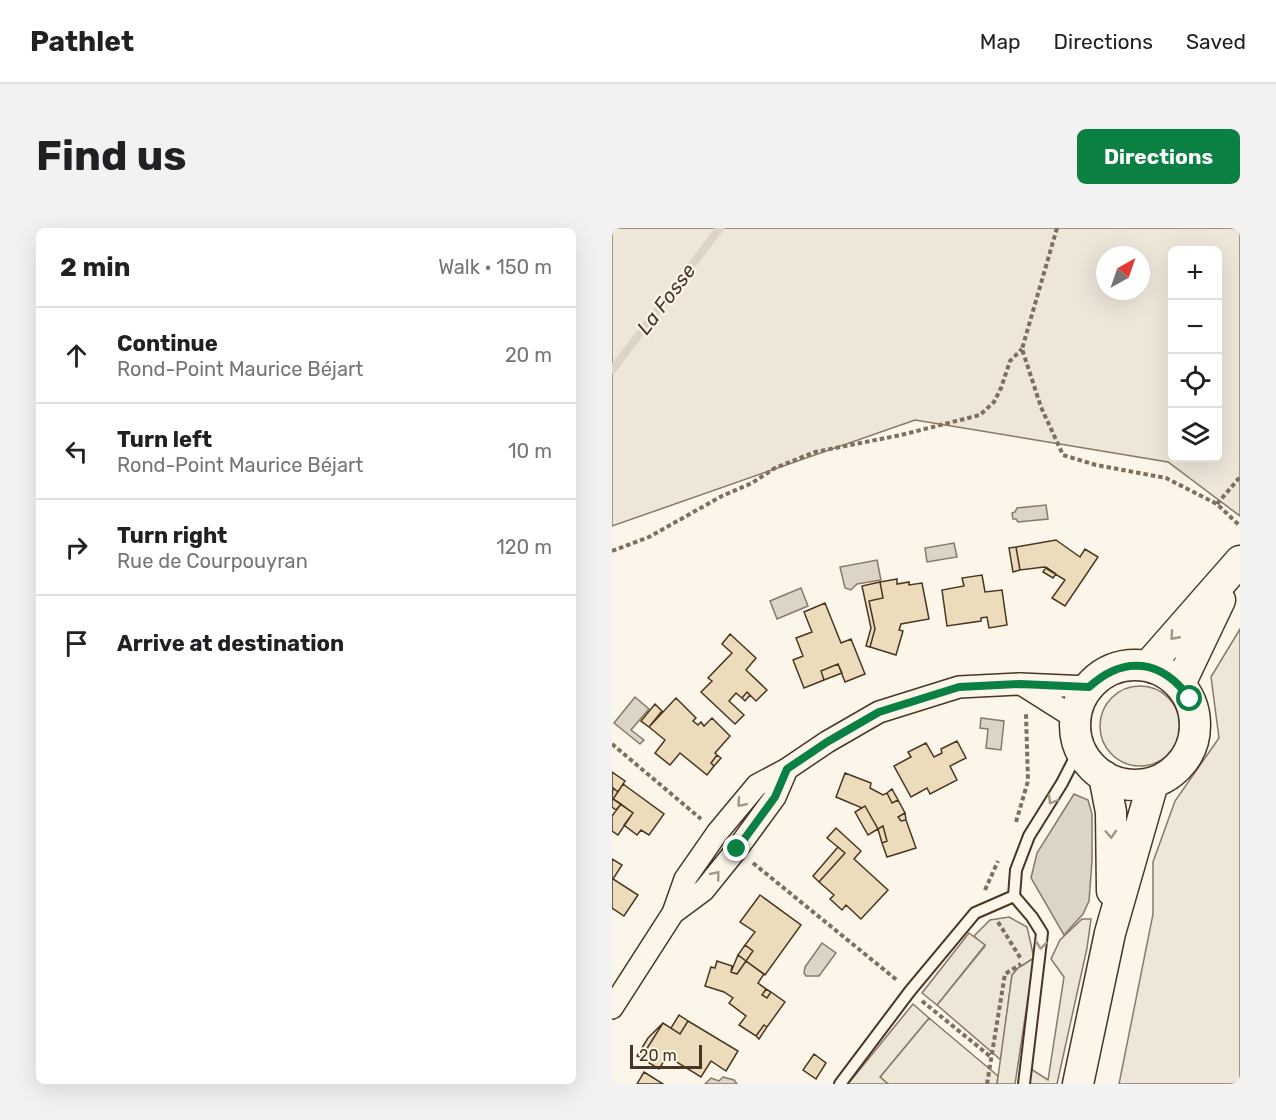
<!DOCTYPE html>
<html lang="en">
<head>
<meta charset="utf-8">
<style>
  body { margin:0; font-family:Rubik,sans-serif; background:#f2f2f2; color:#202124 }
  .controls { position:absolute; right:18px; top:18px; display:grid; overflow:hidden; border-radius:9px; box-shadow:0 6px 24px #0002 }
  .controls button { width:54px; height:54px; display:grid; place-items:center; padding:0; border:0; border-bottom:2px solid #e0e0e0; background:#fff; color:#202124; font:30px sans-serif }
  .compass { position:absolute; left:484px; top:18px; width:54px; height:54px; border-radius:50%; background:#fff; box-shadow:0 6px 24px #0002; rotate:40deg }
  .scale { position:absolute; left:18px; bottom:15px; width:72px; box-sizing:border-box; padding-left:6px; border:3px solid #4a3520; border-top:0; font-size:16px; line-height:21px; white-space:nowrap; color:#4a3520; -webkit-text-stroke:4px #fbf6e9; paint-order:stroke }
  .stop { position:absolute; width:18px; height:18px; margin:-14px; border:4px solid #0b8043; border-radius:50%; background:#fff }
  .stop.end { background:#0b8043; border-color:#fff; box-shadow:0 2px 6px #0008 }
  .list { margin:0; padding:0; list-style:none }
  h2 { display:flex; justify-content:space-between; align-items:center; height:78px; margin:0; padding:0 24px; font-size:26px }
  h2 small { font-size:20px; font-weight:400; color:#757577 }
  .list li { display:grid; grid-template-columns:39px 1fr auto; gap:18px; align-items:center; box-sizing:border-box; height:96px; padding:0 24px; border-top:2px solid #e0e0e0 }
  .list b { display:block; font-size:22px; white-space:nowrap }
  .list p { margin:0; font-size:20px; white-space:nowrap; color:#757577 }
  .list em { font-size:20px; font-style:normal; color:#757577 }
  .icon { flex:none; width:33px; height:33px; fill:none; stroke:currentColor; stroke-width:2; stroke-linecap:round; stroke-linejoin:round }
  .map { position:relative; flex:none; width:628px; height:856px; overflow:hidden; border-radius:9px }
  header { display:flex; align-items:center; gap:36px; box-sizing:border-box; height:84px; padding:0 30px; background:#fff; border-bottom:2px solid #e0e0e0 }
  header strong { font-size:28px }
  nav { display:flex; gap:33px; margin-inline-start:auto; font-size:21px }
  .intro { display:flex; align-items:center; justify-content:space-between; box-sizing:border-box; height:144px; padding:0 36px }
  h1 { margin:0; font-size:42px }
  .button { padding:15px 27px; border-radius:9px; background:#0b8043; color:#fff; font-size:21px; font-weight:700 }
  main { display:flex; gap:36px; padding:0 36px }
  aside { flex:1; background:#fff; border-radius:9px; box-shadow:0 6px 24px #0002 }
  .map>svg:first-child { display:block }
</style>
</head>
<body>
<header>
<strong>Pathlet</strong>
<nav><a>Map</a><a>Directions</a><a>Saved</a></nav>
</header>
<div class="intro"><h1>Find us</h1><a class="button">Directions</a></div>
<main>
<aside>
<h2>2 min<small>Walk · 150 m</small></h2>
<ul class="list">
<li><svg class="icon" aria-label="ahead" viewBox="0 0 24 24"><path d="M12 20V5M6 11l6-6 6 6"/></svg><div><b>Continue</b><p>Rond-Point Maurice Béjart</p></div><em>20 m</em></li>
<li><svg class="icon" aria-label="left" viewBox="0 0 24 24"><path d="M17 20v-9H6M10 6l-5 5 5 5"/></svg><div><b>Turn left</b><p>Rond-Point Maurice Béjart</p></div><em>10 m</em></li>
<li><svg class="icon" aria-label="right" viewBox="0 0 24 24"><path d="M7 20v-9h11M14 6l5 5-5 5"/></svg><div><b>Turn right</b><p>Rue de Courpouyran</p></div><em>120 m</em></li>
<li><svg class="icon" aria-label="arrive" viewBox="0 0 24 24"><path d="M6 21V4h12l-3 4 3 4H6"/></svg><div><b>Arrive at destination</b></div></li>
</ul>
</aside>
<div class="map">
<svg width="628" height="856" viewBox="0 0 628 856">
  <rect width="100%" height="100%" fill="#fbf6e9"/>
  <path fill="#ede6d9" stroke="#887966" stroke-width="1.5" fill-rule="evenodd" d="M0 0H628V288L556 234 303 192 0 298ZM606 22V230H560V22ZM493 27H529V63H493Z
    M628 401V856H507L541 686V634L563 573 607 510 599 449Z
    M488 498a40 40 0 1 1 80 0a40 40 0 1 1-80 0Z
    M397 689 415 699 422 730 406 740 400 747 389 832 325 777 373 718 362 708 378 692Z
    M470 691H479L475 720 445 856H416L419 841 436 852 452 749 439 731 448 712Z
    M317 790 386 848 385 856H276L268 849Z"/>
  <path fill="#ede7d9" stroke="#887966" stroke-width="1.5" d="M357 705 373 717 325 777 310 765Z
    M422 730 403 856H385L400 747 406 740Z
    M301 776 317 790 268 849 276 856H236Z"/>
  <path fill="#dcd4c6" stroke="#887966" stroke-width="1.5" d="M434 277 436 291 406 294 404 291H401L400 285 403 284 405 280Z
    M342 315 345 329 315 334 313 320Z
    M265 332 269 352 245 356 239 362 233 360 228 339Z
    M189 360 196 378 165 391 158 373Z
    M23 469 37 481 19 502 32 512 28 516 2 495Z
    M369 490 392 493 389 522 374 520 376 501 368 500Z
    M462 566 476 572 480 586V633L477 673 471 686 452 707 419 650 425 625Z
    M210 715 224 725 207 748H194L192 745 193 739Z
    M111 849 122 852 125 856H93L99 850 107 853Z"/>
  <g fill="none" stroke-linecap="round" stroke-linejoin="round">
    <path stroke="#dcd4c6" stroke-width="8" d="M0 142 108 0"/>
  </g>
  <path fill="#ecdcbc" stroke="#4a3520" stroke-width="1.5" d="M444 312 468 329 473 321 486 329 453 378 440 370 453 352 432 339 408 342 404 319Z
    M404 319 408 342 401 344 397 320Z
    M434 339 444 346 441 350 431 344Z
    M370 347 373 364 390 362 395 397 377 400 375 389 369 390V393L335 398 330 362 352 358 350 350Z
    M285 351V356L297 354V357L310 355 317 391 289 396 287 402 291 403 284 427 258 419 263 401 257 373 271 370 268 354Z
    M268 354 271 370 257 373 263 401 258 419 254 418 259 400 250 358Z
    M213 375 229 415 239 411 253 446 233 454 226 436 209 443 212 452 192 460 181 432 191 428 184 410 200 404 192 384Z
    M118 406 144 430 134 442 155 462 144 473 135 464 130 470 124 465 117 473 132 487 123 496 89 464 100 453 96 450 120 425 110 416Z
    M226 436 230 445 212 452 209 443Z
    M135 464 138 467 133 473 130 470Z
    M64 470 84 490 81 493 86 497 89 494 92 498 100 490 118 508 103 525 105 527 99 535 102 538 95 547 68 525 58 537 43 525 53 512 37 499Z
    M43 476 50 483 37 499 29 493Z
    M345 513 354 530 338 538 345 552 318 566 315 560 299 569 282 538 299 529 296 524 314 515 322 529 330 525 329 521Z
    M105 527 109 530 102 538 99 535Z
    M0 544 13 553 6 564 0 559Z
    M233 545 259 555 258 560 271 567 275 565 280 575 286 572 293 585 286 589 289 593 294 592 304 620 275 629 270 615 275 613 271 598 266 601 253 578 250 580 224 569Z
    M11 556 52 586 37 607 29 602 25 607 12 597 21 585 1 571Z
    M1 560 6 564 1 571 0 570Z
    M280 561 286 572 280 575 275 565Z
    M0 570 9 576 4 582 0 579Z
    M9 576 21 585 6 607 0 603V588Z
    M253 578 266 601 256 607 243 584Z
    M293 585 294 592 289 593 286 589Z
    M271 598 275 613 270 615 266 601Z
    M224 600 249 623 242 631 276 662 249 691 234 677 230 682 218 671 222 667 207 654 233 625 215 610Z
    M226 619 233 625 207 654 201 648Z
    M0 631 10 637 1 651 26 667 12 688 0 680Z
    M148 667 189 697 153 747 134 733 141 723 133 717 143 704 128 694Z
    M133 717 141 723 134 733 126 727Z
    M126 727 134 733 125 746 119 744Z
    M105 733 120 738 119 744 125 746 134 733 152 746 146 755 154 761 150 767 155 770 159 764 173 774 155 799 152 797 144 808 127 797 134 788 117 775 121 770 112 764 93 758 99 739 103 740Z
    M154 761 159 764 155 770 150 767Z
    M67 787 76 793 68 806 59 800Z
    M76 793 126 823 114 843 99 833 89 849 55 828 47 841 29 830 51 795 68 806Z
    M51 795 29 830 25 828 36 810Z
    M152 797 155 799 147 811 144 808Z
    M202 826 214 835 204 851 191 842Z
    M32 844 51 856H25Z"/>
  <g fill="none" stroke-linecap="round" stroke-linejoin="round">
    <defs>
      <path id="lane" d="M228 856 298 763 363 685 402 668
        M412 856 430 705 420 689 402 668 404 642 417 608 450 555 468 520"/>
      <path id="street" d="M409 456 463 490
        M61 685 92 662 125 621 163 569 175 541
        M0 780 61 685 73 651 105 605 145 557 175 541 215 514 267 484 347 459 408 456 477 459"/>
      <path id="secondary" d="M463 497a60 60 0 1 1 120 0a60 60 0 1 1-120 0Z
        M536 438 628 333
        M568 456 608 372
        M492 548 499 584 500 663
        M466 856 498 705 541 555"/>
    </defs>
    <use href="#lane" stroke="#4a3520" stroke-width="14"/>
    <use href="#street" stroke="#4a3520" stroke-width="24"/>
    <use href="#secondary" stroke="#4a3520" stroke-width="33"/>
    <path stroke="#7f6f5c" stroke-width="4" stroke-dasharray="4.5 3" stroke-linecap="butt" d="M445 0 410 121 429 179 451 227 484 237 554 250 605 276 628 298
      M605 276 628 249
      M0 323 37 309 110 268 140 255 163 240 203 224 289 207 368 187 382 174 389 160 398 133 410 121
      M0 516 89 591
      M404 594 416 553 414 486
      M141 635 286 753
      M373 662 386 633
      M386 694 409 731
      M310 773 379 829
      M375 856 393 746 409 736"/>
    <use href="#lane" stroke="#fbf6e9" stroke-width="10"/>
    <use href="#street" stroke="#fbf6e9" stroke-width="21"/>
    <use href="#secondary" stroke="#fbf6e9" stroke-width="30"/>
  </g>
  <defs><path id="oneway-chevron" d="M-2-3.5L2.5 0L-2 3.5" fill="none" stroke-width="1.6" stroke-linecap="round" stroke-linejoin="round" transform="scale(1.5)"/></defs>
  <g stroke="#a29684">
    <use href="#oneway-chevron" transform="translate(562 408) rotate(132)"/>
    <use href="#oneway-chevron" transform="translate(440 572) rotate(120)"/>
    <use href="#oneway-chevron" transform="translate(129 575) rotate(131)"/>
    <use href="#oneway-chevron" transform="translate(499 606) rotate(88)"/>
    <use href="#oneway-chevron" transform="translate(104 647) rotate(-51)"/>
    <use href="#oneway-chevron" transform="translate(429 717) rotate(96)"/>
  </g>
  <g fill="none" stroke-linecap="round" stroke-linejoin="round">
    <path stroke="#0b8043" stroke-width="8" d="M125 621 163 569 175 541 215 514 267 484 347 459 408 456 477 459C512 427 550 431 578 471"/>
  </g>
  <g text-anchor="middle" stroke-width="4.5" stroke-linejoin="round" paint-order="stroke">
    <g font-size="20" font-style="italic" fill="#4a3520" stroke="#fbf6e9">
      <text transform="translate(54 71) rotate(-53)" y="7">La Fosse</text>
    </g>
  </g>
</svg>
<div class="controls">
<button>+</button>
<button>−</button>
<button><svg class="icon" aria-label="locate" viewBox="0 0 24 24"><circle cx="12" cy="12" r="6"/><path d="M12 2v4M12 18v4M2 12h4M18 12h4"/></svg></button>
<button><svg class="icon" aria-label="layers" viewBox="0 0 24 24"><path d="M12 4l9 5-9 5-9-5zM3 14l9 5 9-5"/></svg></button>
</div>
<svg class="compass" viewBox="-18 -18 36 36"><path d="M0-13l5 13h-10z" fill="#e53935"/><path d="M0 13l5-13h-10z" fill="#757577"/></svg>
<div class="scale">20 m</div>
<div class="stop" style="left:578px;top:471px"></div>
<div class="stop end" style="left:125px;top:621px"></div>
</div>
</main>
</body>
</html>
